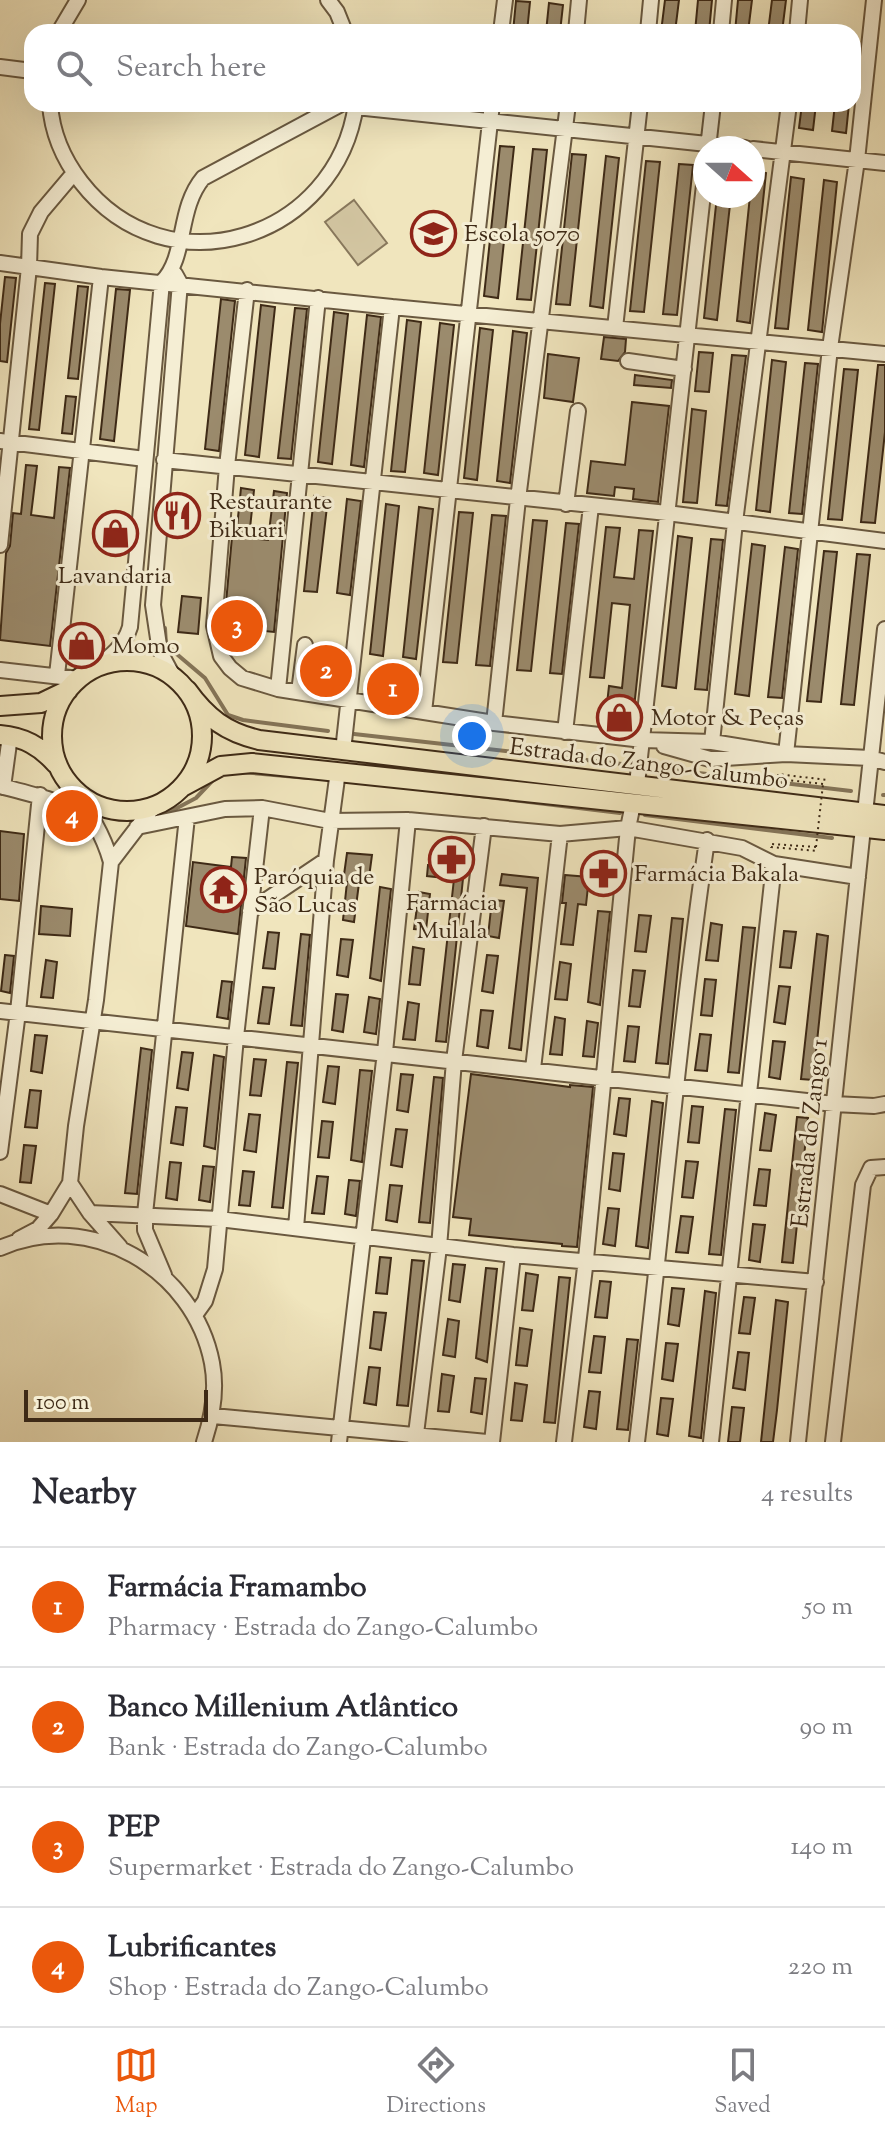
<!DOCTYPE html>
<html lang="en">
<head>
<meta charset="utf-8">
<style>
  body { margin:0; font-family:"Sorts Mill Goudy",serif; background:#f2f2f3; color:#2b2b33 }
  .compass { position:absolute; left:693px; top:136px; width:72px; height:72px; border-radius:50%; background:#fff; box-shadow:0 8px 32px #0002; rotate:111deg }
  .scale { position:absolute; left:24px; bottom:20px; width:184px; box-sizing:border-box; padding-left:8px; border:4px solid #3e2a16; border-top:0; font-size:22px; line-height:28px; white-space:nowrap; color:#3e2a16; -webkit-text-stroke:6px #f5eed4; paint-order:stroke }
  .you { position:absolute; left:472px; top:736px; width:28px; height:28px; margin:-20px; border:6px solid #fff; border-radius:50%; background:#1a73e8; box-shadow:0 0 0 12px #1a73e833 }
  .badge { display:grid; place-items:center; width:52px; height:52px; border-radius:50%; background:#ea580c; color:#fff; font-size:26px; font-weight:700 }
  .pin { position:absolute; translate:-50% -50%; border:4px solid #fff; box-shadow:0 2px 8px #0006 }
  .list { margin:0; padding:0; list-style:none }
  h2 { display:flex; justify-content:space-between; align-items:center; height:104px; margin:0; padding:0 32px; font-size:34px }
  h2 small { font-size:26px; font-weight:400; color:#7c7c81 }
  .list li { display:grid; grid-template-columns:52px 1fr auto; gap:24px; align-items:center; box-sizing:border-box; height:120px; padding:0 32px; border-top:2px solid #e1e1e2 }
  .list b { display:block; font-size:30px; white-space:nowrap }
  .list p { margin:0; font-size:26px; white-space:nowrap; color:#7c7c81 }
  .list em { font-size:26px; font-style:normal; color:#7c7c81 }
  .icon { flex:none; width:44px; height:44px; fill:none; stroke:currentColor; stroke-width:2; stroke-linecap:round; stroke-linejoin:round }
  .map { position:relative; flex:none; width:885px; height:1442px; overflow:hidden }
  .search { position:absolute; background:#fff; box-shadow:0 8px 32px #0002; left:24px; right:24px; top:24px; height:88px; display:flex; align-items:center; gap:20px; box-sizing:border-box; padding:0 28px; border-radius:24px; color:#7c7c81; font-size:30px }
  .sheet { height:584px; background:#fff }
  nav { display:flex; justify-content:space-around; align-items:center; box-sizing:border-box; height:112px; border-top:2px solid #e1e1e2; background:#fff; font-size:22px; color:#7c7c81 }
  nav a { display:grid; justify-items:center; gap:4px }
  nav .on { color:#ea580c }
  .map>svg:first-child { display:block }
</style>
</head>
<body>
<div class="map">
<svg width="885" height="1442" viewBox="0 0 885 1442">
  <rect width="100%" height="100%" fill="#f0e5bd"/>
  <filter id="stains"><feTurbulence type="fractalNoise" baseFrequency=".0025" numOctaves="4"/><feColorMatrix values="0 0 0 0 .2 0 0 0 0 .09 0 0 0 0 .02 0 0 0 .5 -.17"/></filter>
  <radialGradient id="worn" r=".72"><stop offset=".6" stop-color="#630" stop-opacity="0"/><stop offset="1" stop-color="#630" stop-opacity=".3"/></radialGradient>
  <path fill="#d2c5a1" stroke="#88785c" stroke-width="2" d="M354 200 387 243 358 265 325 222Z"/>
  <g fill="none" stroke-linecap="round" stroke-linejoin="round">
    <path stroke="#847458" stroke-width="4" d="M165 628 166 645 205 678 228 715 243 720 328 731
      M354 734 622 764
      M656 768 851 791
      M241 772 308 778
      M453 793 620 813
      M883 795H885
      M164 815 196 798 214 779
      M645 815 832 838"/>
  </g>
  <path fill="#9b8b6d" stroke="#3e2a16" stroke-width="2" d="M665 0H679L675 32H661Z
    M698 0H712L709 32H695Z
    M738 0H752L748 32H735Z
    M772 0H786L782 32H768Z
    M516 1 530 2 527 32H513Z
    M549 3 563 5 560 32H546Z
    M802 104H816L813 130 799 128Z
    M835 104H849L846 133 832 131Z
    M500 146 514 147 498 298 484 296Z
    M533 149 547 150 531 300 517 299Z
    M572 154 586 155 570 305 556 304Z
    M606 156 619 158 603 308 590 306Z
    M646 161 660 162 644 312 630 311Z
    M679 164 693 165 677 315 663 314Z
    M753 171 766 173 750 323 737 321 750 196H753Z
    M791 177 804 179 788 329 775 328Z
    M824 180 837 182 822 332 808 330Z
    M717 196H731L717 320 704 318Z
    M5 277 16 278 7 362 0 361V324Z
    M45 283 55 284 39 430 29 429Z
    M78 286 88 287 78 379 68 378Z
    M116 289 130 290 114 441 100 439Z
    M221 299 235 301 219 451 205 449Z
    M261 305 275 307 259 457 245 455Z
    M295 308 307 309 291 459 278 458Z
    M334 312 348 314 332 464 318 462Z
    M367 315 381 317 364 467 351 465Z
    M407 320 421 322 405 472 391 471Z
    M440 323 454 325 438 475 424 473Z
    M480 328 493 330 477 480 464 478Z
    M513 331 527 333 510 483 497 481Z
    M604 337 626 339 625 352 618 361 601 359Z
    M699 352 713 353 709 392 695 391Z
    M548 354 579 358 573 402 544 398Z
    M732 355 746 356 727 506 716 505Z
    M772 360 786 362 770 512 756 510Z
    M805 363 818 364 802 514 789 513Z
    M878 365H885V432L875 523 861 522Z
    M844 369 858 370 842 520 828 519Z
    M635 375 672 380 671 388 634 385Z
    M66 396 76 397 72 434 62 433Z
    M632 402 669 406 658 502 633 499 634 489 615 487 614 496 587 493 591 461 625 465Z
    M692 409 706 411 697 503 683 502Z
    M26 465 37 466 31 515 54 518 59 467 70 468 50 646 0 640 6 553 10 546 13 513 21 514Z
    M241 488 254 490 249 538 268 540 274 491 287 493 274 632 225 627 224 625 232 537H236Z
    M314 496 328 498 317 592 304 591Z
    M347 499 361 501 350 595 337 593Z
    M386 504 399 506 383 656 370 654Z
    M419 507 433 509 416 659 403 657Z
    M459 512 473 513 457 663 443 662Z
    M492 515 506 516 490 666 476 665Z
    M533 520 547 521 531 671 517 670Z
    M566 523 579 524 562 674 550 673Z
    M606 527 620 528 614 577 634 579 639 530 653 531 633 717 606 713 609 686 622 688 630 605 612 603 604 678 590 677Z
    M678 536 692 538 676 688 662 686Z
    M711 539 723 540 707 690 695 689Z
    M752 544 765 546 749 696 735 694Z
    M785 547 798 549 782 698 768 697Z
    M824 551 837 552 821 702 807 701Z
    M857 554 870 555 854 705 841 704Z
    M182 596 201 598 198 634 178 632Z
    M0 831 24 834 19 901 0 899Z
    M347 853 372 855 368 885 359 883 354 922 343 920 347 882H343Z
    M232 857 246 858 238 934 186 926 193 862 231 867Z
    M428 865 464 869 446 1042 436 1041 454 879 427 876Z
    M502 874 538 878 521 1050 509 1048 527 888 500 885Z
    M565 875 589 877 586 905 578 904 573 945 561 944 566 903H562Z
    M380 887 391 889 381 981 370 978Z
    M419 892 430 894 426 930 414 929Z
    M492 900 504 901 499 938 488 936Z
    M41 906 72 909 70 936 39 934Z
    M598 911 610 912 600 1005 588 1002Z
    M639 915 651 916 646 952 635 951Z
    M672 918 683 919 668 1064 656 1063Z
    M711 923 722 925 718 961 706 960Z
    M743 927 755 928 739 1073 728 1072Z
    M784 931 796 932 791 968 780 967Z
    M268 932 279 933 275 969 263 968Z
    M301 934 310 935 302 1026 291 1025Z
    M817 934 828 936 813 1080 801 1079Z
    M341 939 353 940 348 977 337 975Z
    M413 947 424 949 420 985 409 984Z
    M5 955 14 956 10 993 1 991Z
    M487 955 498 956 493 993 482 991Z
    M46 960 57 962 53 998 41 997Z
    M560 962 571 964 567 1000 555 999Z
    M633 970 645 971 640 1007 629 1006Z
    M705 979 716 980 712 1016 701 1015Z
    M222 981 232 982 228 1019 217 1017Z
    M779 986 790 987 785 1024 774 1022Z
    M263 987 274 988 269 1024 258 1023Z
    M336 994 348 995 343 1032 332 1030Z
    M369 997 380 999 376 1034 364 1032Z
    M408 1002 419 1004 415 1040 403 1039Z
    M481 1010 493 1011 488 1048 477 1046Z
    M555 1017 565 1019 562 1055 550 1054Z
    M587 1021 598 1023 594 1057 583 1056Z
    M628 1026 639 1027 635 1062 624 1061Z
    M700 1034 711 1035 707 1071 695 1070Z
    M35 1035 47 1036 42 1073 31 1071Z
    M773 1041 785 1042 780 1079 769 1077Z
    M141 1048 152 1050 137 1194 125 1193Z
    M182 1052 193 1053 188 1090 177 1088Z
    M214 1055 224 1057 215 1149 204 1146Z
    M254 1059 266 1060 261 1096 250 1095Z
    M287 1062 298 1063 283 1208 272 1207Z
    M328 1066 339 1067 335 1104 323 1102Z
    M360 1070 372 1071 362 1162 351 1160Z
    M401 1074 413 1075 408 1112 397 1110Z
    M471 1074 570 1087V1085L593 1087 577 1247 562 1246V1244L469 1235 471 1219 453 1217Z
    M434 1077 443 1078 430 1223 419 1222Z
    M30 1090 41 1091 37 1128 25 1127Z
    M619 1098 630 1099 626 1136 614 1134Z
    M652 1101 663 1103 648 1248 636 1246Z
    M692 1106 703 1107 699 1143 688 1142Z
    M176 1107 187 1108 183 1145 171 1143Z
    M725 1109 736 1110 721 1255 709 1254Z
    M765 1113 776 1115 771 1151 760 1150Z
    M249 1114 260 1115 256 1152 244 1150Z
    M797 1117 808 1118 793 1263 782 1262Z
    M322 1121 333 1122 329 1158 318 1157Z
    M396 1129 407 1130 402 1167 391 1165Z
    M24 1145 36 1146 31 1183 20 1182Z
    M613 1153 624 1154 620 1191 609 1189Z
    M686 1161 698 1162 693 1198 682 1197Z
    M170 1162 181 1163 177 1200 166 1198Z
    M203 1166 214 1167 210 1202 199 1200Z
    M759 1169 770 1170 766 1206 754 1205Z
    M243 1171 254 1172 250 1206 239 1205Z
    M317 1176 328 1177 324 1214 312 1213Z
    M349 1180 360 1181 356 1216 345 1214Z
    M390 1185 402 1186 397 1222 386 1220Z
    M608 1208 619 1209 615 1246 603 1244Z
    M681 1216 693 1217 688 1253 676 1252Z
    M753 1224 765 1225 760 1262 749 1260Z
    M380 1257 391 1258 387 1294 376 1293Z
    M412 1260 424 1261 408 1406 397 1405Z
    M453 1264 465 1265 460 1302 449 1300Z
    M486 1268 497 1269 487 1362 476 1358Z
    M526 1273 538 1275 533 1311 522 1310Z
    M559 1277 570 1278 555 1423 544 1422Z
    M600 1281 611 1282 607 1318 595 1317Z
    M672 1288 684 1289 679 1326 668 1324Z
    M705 1291 716 1293 701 1438 689 1436Z
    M744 1297 755 1298 750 1334 739 1333Z
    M776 1300 788 1302 777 1410 773 1442H761Z
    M374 1312 386 1313 381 1350 370 1348Z
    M448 1319 459 1321 455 1357 443 1355Z
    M520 1328 532 1330 527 1366 516 1365Z
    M594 1336 605 1337 601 1373 589 1372Z
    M627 1339 638 1340 628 1430 617 1429Z
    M666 1343 678 1344 673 1381 662 1379Z
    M738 1352 749 1353 745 1390 733 1388Z
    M369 1367 380 1368 376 1405 364 1403Z
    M442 1374 454 1376 449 1412 438 1411Z
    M475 1378 486 1379 482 1414 471 1412Z
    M515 1383 527 1385 522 1421 511 1420Z
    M589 1391 600 1392 596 1429 584 1427Z
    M661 1398 673 1399 668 1436 657 1434Z
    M732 1407 744 1408 740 1442H728Z"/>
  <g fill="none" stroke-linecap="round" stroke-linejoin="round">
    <defs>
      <path id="minor" d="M328 0 337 12 345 32
        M59 32 78 0
        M501 32 505 0
        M576 32 579 0
        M648 32 651 0
        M721 32 724 0
        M797 32 800 0
        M0 67 32 71
        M50 104C52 133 64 160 81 182 167 293 337 240 356 104
        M356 107 745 148
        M708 148 713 104
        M753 149 885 163
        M0 263 101 277 392 307 885 354
        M247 290 227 466 214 626 221 656 230 668 242 678 278 689 494 723 643 740 712 742 786 754 870 758 885 762
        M615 328 640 104
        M628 361 684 369
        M0 441 145 459
        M164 460 667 513 885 541
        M566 504 578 411
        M0 545 29 267 30 234 41 212 74 173
        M94 669C110 657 124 647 130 627L162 282C187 257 177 209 203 178L341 104
        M0 670 79 679
        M57 675 101 277
        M173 676 160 652 153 605 180 283 175 274
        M278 689 318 298
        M299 692 305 645
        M424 712 492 104
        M494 723 518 499 568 104
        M565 732 591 506
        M712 742 735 522 789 104
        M664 746 710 759 786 754 830 348 857 160 874 0
        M343 751 392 307
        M637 784 705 176
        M0 786C32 794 61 801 90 817
        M3 787 10 736
        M865 813 885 629
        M137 827 225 809 262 808 330 821 408 820 560 834 628 828 742 848 774 864 858 877
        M111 862 150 811 162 802
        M250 911 326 860
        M0 1011 834 1104 874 1106 885 1104
        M533 1069 560 834
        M0 1152 18 1012 40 795
        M70 1183 90 1213 120 1247
        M0 1194 51 1214
        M90 1213 219 1219 513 1255 816 1282
        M296 1228 326 860 338 771
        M19 1239 38 1229 51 1214 70 1183 76 1126 96 1000 111 862C103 833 88 811 71 786
        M0 1248C90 1208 194 1269 212 1363 217 1389 212 1418 204 1442
        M164 1275 145 1230V1214L187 817
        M195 1315 205 1301 215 1269 236 1037 262 808
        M213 1416 487 1442
        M339 1442 385 1052 408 820
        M415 1442 439 1247 454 1061 484 826
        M492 1442 513 1255
        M564 1442 586 1259 628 828 633 804
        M637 1442C661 1242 678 1040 707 840
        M711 1442 774 864
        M798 1442 863 828
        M833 1442 863 1185 871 1168 885 1167"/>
      <path id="major" d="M52 736a75 75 0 1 1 150 0a75 75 0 1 1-150 0Z
        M187 690C207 718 226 732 259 740L885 815
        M0 706 41 703 68 690
        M0 735C24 737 40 746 56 764
        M182 787 221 766 252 763 885 830"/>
    </defs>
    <use href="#minor" stroke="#6a5940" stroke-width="18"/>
    <use href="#major" stroke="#3e2a16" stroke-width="22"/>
    <path stroke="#3e2a16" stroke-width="2" stroke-dasharray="2 4" stroke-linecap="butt" d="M823 784 778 779V774L827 780
      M816 847 771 844V847L818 851"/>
    <use href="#minor" stroke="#f5eed4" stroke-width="14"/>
    <use href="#major" stroke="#f0e5bd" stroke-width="18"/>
    <path stroke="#3e2a16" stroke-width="2" stroke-dasharray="2 4" stroke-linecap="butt" d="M816 847 823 784"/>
  </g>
  <defs>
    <symbol id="school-ring" viewBox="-11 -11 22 22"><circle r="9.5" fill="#f5eed4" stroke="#8f2418" stroke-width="1.5"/><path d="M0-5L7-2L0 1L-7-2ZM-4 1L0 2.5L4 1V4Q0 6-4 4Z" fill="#8f2418"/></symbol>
    <symbol id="restaurant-ring" viewBox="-11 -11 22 22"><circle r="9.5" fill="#f5eed4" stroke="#8f2418" stroke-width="1.5"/><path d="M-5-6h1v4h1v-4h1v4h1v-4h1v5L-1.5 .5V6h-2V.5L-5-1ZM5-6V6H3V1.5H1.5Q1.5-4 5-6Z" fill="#8f2418"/></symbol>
    <symbol id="shop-ring" viewBox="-11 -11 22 22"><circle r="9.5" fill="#f5eed4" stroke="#8f2418" stroke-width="1.5"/><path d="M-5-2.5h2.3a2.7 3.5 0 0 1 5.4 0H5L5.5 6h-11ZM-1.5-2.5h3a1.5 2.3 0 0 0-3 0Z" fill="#8f2418"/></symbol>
    <symbol id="pharmacy-ring" viewBox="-11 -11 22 22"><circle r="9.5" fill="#f5eed4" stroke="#8f2418" stroke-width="1.5"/><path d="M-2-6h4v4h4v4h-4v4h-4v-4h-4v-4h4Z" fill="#8f2418"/></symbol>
    <symbol id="temple-ring" viewBox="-11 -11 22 22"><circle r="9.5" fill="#f5eed4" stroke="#8f2418" stroke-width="1.5"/><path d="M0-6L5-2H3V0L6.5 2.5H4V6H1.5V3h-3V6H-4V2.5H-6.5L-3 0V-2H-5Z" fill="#8f2418"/></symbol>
  </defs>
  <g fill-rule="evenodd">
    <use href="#school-ring" x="408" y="208" width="51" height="51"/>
    <use href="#restaurant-ring" x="152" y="490" width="51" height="51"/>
    <use href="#shop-ring" x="90" y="508" width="51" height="51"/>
    <use href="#shop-ring" x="56" y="620" width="51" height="51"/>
    <use href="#shop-ring" x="594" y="692" width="51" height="51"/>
    <use href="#pharmacy-ring" x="426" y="834" width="51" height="51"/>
    <use href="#pharmacy-ring" x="578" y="848" width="51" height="51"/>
    <use href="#temple-ring" x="198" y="864" width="51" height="51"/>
  </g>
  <g text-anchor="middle" stroke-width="6" stroke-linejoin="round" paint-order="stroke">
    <g font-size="24" fill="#3e2a16" stroke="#f5eed4" text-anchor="start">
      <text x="464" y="241">Escola 5070</text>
      <text x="209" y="509">Restaurante<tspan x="209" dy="28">Bikuari</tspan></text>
      <text x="115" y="583" text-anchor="middle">Lavandaria</text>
      <text x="112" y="653">Momo</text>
      <text x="651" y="725">Motor &amp; Peças</text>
      <text x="634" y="881">Farmácia Bakala</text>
      <text x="254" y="884">Paróquia de<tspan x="254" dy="28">São Lucas</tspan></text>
      <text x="452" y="910" text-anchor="middle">Farmácia<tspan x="452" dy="28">Mulala</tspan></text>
    </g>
    <g font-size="24" fill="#3e2a16" stroke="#f5eed4">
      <text transform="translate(649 763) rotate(7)" y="8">Estrada do Zango-Calumbo</text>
      <text transform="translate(809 1133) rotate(-84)" y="8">Estrada do Zango 1</text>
    </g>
  </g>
  <rect width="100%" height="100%" filter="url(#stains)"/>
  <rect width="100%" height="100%" fill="url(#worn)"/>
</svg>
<svg class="compass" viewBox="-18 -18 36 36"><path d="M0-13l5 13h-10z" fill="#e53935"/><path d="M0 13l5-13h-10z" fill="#7c7c81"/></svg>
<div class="scale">100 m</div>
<div class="you"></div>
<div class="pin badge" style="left:393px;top:689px">1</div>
<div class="pin badge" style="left:326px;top:671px">2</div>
<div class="pin badge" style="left:237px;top:626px">3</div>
<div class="pin badge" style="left:72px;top:816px">4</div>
<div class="search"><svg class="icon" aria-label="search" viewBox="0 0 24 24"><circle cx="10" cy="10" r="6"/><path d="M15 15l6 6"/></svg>Search here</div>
</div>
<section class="sheet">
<h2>Nearby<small>4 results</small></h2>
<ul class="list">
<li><span class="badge">1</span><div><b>Farmácia Framambo</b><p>Pharmacy · Estrada do Zango-Calumbo</p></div><em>50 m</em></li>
<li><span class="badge">2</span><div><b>Banco Millenium Atlântico</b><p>Bank · Estrada do Zango-Calumbo</p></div><em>90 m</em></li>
<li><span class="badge">3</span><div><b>PEP</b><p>Supermarket · Estrada do Zango-Calumbo</p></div><em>140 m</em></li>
<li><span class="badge">4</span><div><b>Lubrificantes</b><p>Shop · Estrada do Zango-Calumbo</p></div><em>220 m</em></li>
</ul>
</section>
<nav>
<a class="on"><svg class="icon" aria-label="map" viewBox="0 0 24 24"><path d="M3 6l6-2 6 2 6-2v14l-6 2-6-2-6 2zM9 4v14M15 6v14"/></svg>Map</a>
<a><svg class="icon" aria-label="directions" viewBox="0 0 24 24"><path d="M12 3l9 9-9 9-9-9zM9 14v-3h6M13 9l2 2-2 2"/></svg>Directions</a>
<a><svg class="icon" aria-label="saved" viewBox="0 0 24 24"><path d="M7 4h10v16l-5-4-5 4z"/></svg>Saved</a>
</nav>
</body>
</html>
